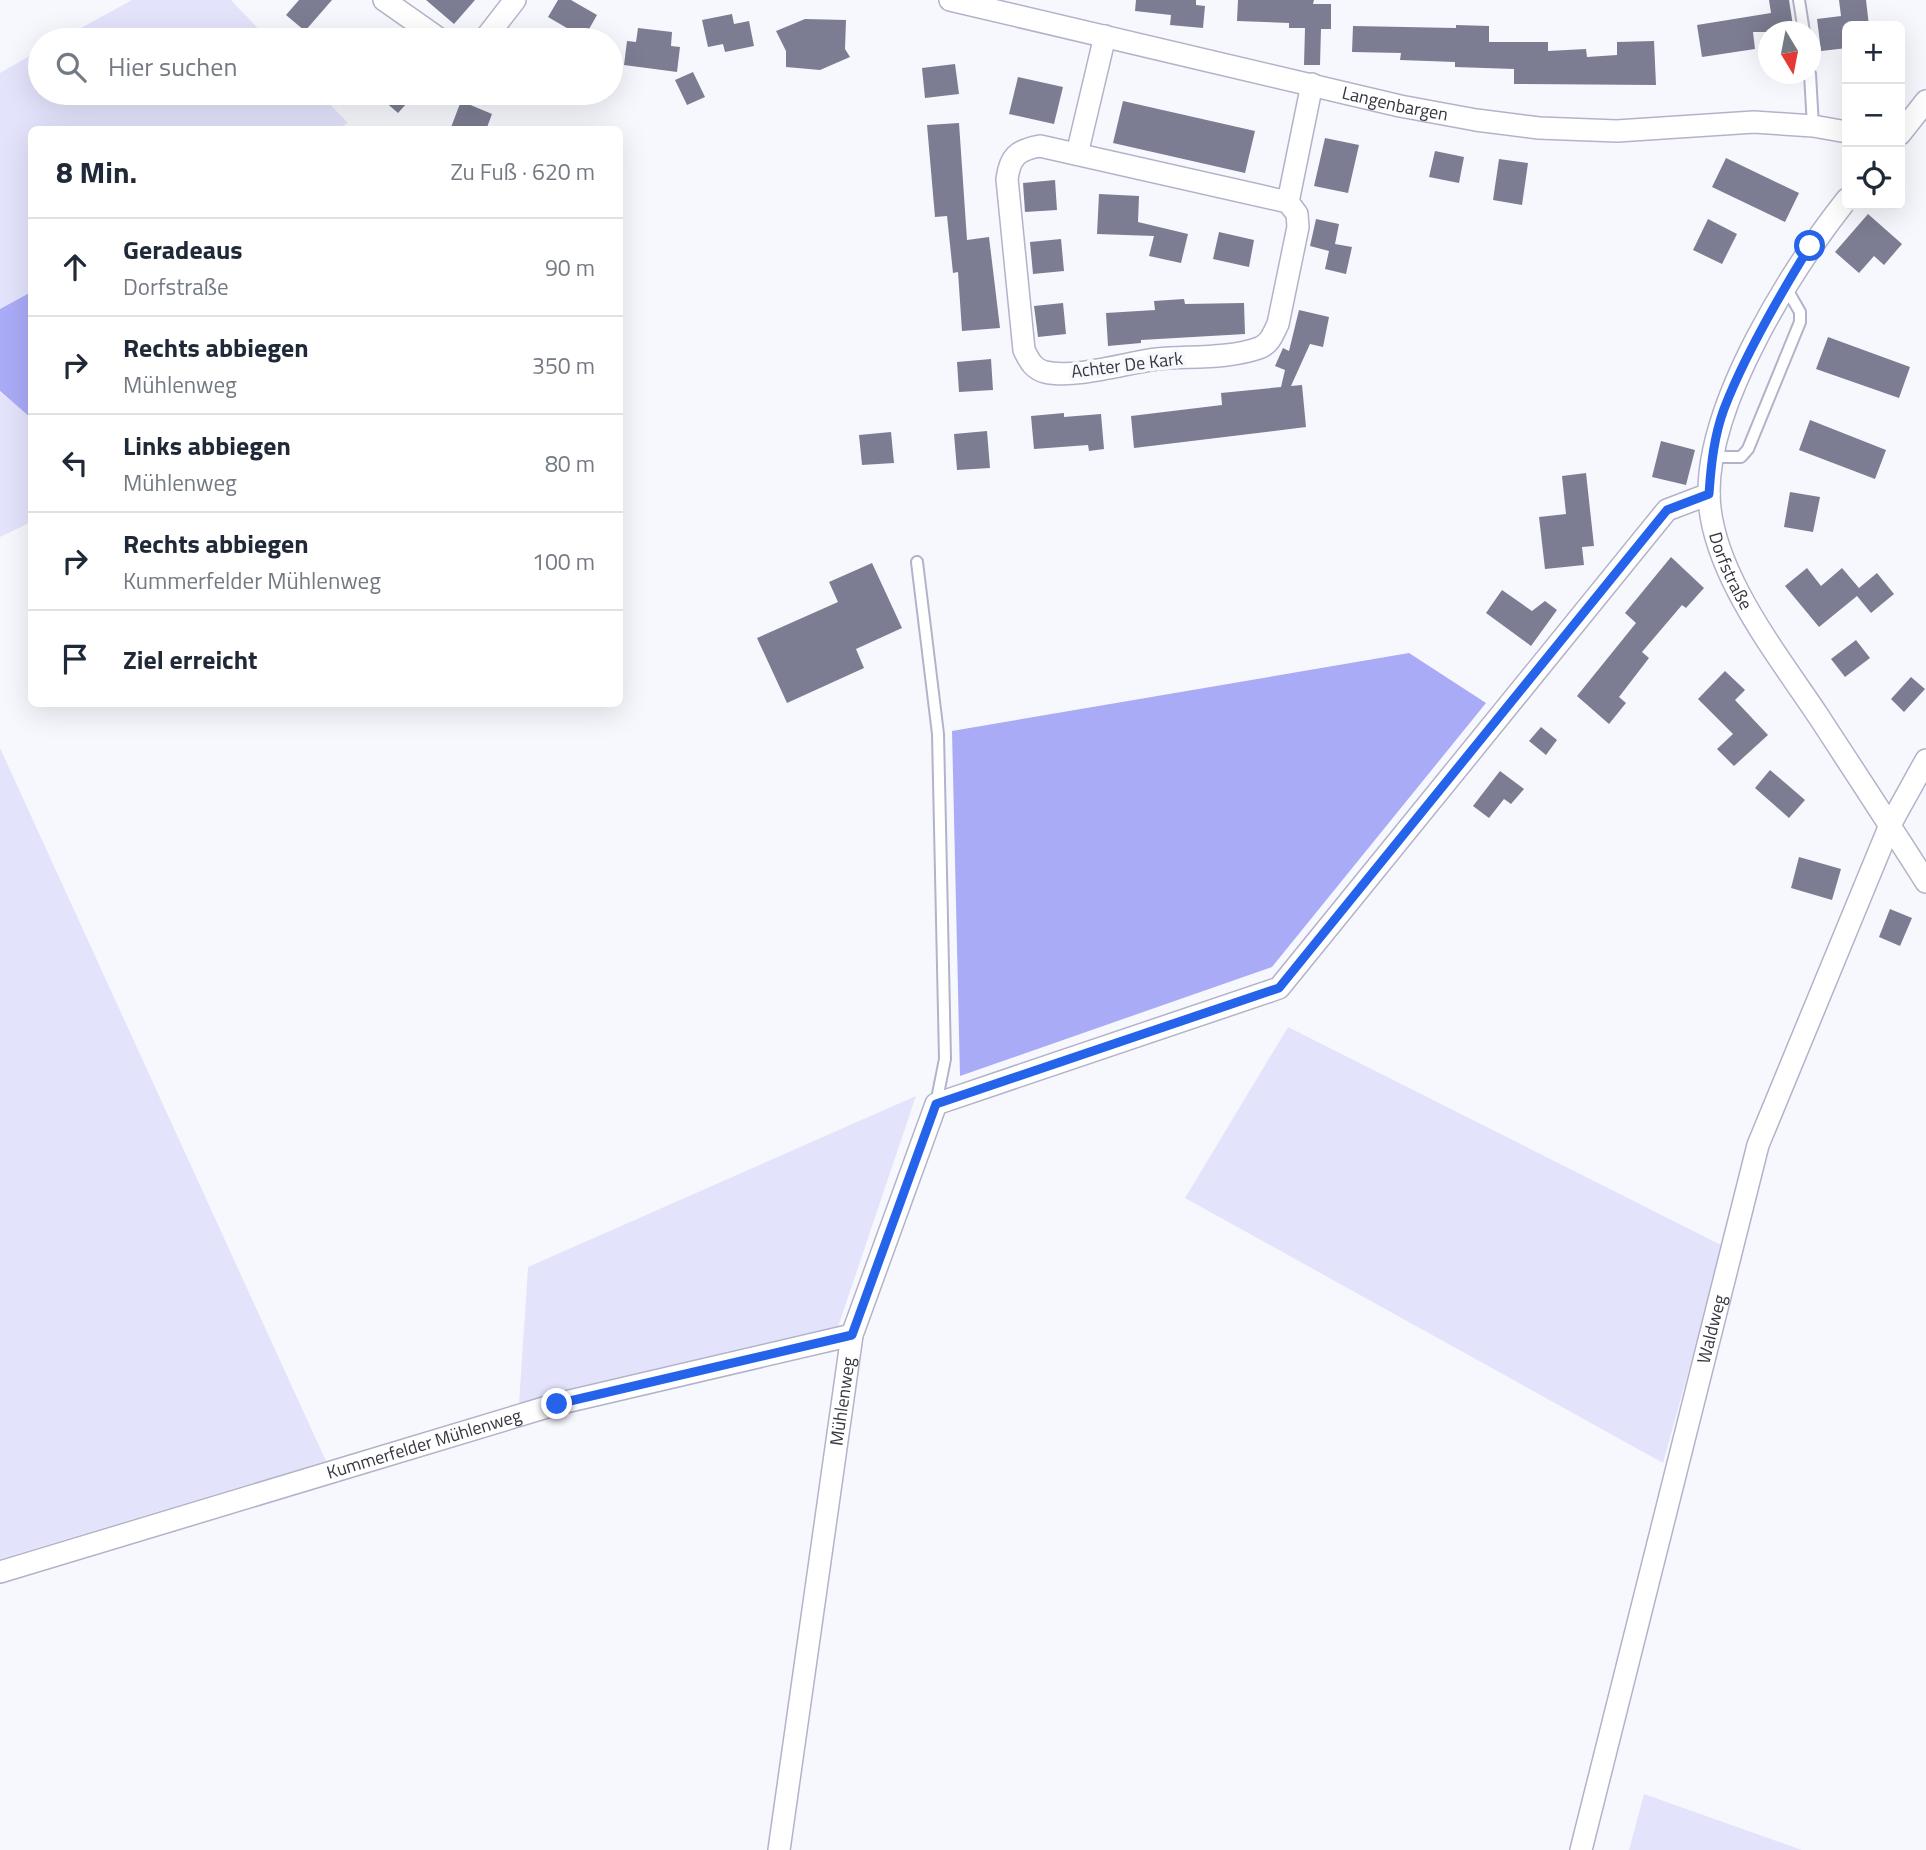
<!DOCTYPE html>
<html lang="de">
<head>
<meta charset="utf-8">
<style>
  body { margin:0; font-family:"Titillium Web",sans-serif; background:#f2f2f3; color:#1f2937 }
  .controls { position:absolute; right:21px; top:21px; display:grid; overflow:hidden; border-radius:10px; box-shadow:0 7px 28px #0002 }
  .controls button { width:63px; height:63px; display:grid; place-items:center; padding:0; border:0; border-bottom:2px solid #e0e1e3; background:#fff; color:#1f2937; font:35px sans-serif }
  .compass { position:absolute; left:1758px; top:21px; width:63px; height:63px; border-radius:50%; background:#fff; box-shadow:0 7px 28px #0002; rotate:170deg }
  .stop { position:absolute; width:21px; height:21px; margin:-16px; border:5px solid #2563eb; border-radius:50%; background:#fff }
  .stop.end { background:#2563eb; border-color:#fff; box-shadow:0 2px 7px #0008 }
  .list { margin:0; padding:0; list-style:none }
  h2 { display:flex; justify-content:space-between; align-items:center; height:91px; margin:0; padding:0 28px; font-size:30px }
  h2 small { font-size:23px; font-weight:400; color:#747a83 }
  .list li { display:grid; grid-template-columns:46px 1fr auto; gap:21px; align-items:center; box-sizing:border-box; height:98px; padding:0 28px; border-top:2px solid #e0e1e3 }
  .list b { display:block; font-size:26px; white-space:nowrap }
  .list p { margin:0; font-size:23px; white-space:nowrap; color:#747a83 }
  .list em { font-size:23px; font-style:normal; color:#747a83 }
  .icon { flex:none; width:38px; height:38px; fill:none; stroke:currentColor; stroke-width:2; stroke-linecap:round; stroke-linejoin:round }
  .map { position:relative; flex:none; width:1926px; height:1850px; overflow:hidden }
  .search { position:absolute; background:#fff; box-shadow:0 7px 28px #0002; left:28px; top:28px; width:595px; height:77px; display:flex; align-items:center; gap:18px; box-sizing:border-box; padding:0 24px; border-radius:38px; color:#747a83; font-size:26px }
  .panel { position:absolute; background:#fff; box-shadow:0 7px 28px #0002; left:28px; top:126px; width:595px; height:581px; border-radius:10px }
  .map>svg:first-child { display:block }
</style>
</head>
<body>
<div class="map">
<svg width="1926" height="1850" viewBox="0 0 1926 1850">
  <rect width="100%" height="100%" fill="#f7f8fd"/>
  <path fill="#e3e4fc" d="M132 0H231L269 40H59Z
    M40 50V93H319L348 123 336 130H32L31 292 0 309V73Z
    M0 392 32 418 31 522 0 537Z
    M0 748 326 1461 0 1559Z
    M1288 1027 1723 1246 1663 1463 1185 1198Z
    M916 1096 838 1327 519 1404 528 1267Z
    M1644 1794 1802 1850H1629Z"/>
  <path fill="#aaabf7" d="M31 292V418L0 391V309Z
    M1409 653 1486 703 1272 967 960 1076 952 731Z"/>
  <path fill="#7c7d92" d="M299 0H332L305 31 286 15Z
    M426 0H475L454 24Z
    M558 0H571L597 15 584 38 548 17Z
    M1136 0H1196V5L1205 6 1203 28 1170 25 1171 15 1135 11Z
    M1238 0H1314L1313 4H1331V29H1321L1320 65H1304L1305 28H1289V23L1237 21Z
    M1769 0H1789L1794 32H1753L1755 49 1702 57 1697 25 1771 13Z
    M1839 0H1866L1869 26H1847V48L1821 51 1817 19 1841 16Z
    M732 14 734 24 749 21 754 46 725 52 723 44 708 47 702 20Z
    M805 19 846 20 845 49 850 57 820 70 786 67V51L776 31Z
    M1456 25 1489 26V42H1548V51L1586 49 1587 57 1617 55V42L1654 41 1656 85 1514 84V69L1455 67V62L1400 60 1401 53 1352 52 1353 26 1456 28Z
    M638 28 672 32 671 46 680 47 677 72 624 65 627 41 636 42Z
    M955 64 959 94 925 98 922 68Z
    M693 72 705 97 687 105 675 80Z
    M1018 77 1063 87 1054 124 1009 114Z
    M375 93H416L398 113Z
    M461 101 492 114 486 130H450Z
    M1123 101 1255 131 1245 173 1113 143Z
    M959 123 967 240 989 237 1000 328 962 331 958 272 953 273 947 216 935 217 927 125Z
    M1325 138 1359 145 1348 193 1314 186Z
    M1435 151 1464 157 1459 183 1429 177Z
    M1726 158 1799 193 1785 222 1712 187Z
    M1499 159 1528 163 1522 205 1493 200Z
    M1055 180 1057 210 1025 212 1023 183Z
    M1099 194 1139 196 1138 222 1188 234 1181 263 1149 256 1154 236 1097 234Z
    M1868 214 1902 244 1884 265 1874 256 1859 273 1835 252Z
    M1316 219 1339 224 1335 244 1352 247 1346 274 1325 269 1329 251 1310 246Z
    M1708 219 1737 234 1722 264 1693 250Z
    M1219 232 1254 240 1249 267 1213 259Z
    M1061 239 1064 271 1033 274 1030 242Z
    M1184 299 1185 304 1244 303 1245 334 1141 340V343L1108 346 1106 313 1155 310 1154 301Z
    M1063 303 1066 334 1038 337 1034 306Z
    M1299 310 1329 317 1323 347 1310 344 1291 386 1302 385 1306 427 1134 448 1131 416 1222 405 1221 393 1281 387 1285 370 1275 366 1283 348 1289 351Z
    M1828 337 1910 367 1899 398 1816 369Z
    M991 359 993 390 959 392 957 362Z
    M1064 413V417L1101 414 1104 449 1089 451 1088 445 1034 449 1031 416Z
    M1810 420 1886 450 1875 479 1799 450Z
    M987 431 990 468 957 470 954 434Z
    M891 432 894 463 862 465 859 435Z
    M1661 441 1695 450 1686 485 1652 477Z
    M1586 473 1594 546 1582 547 1584 565 1545 569 1539 517 1566 514 1562 476Z
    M1790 492 1820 497 1813 532 1784 527Z
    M1671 557 1704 588 1686 608 1682 605 1642 652 1649 658 1619 697 1626 703 1609 724 1577 696 1636 623 1625 613Z
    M872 563 902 628 856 649 864 668 787 703 757 638 838 602 829 582Z
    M1807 568 1821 586 1842 568 1859 588 1877 573 1894 594 1871 613 1857 596 1819 627 1785 586Z
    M1502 590 1532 611 1545 601 1557 610 1531 646 1486 613Z
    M1856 640 1870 658 1845 677 1831 659Z
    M1725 671 1745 690 1735 700 1768 735 1734 766 1717 749 1733 734 1698 699Z
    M1911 677 1925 689 1904 712 1891 699Z
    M1541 727 1557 740 1546 755 1529 741Z
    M1770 770 1805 800 1789 818 1755 788Z
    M1500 771 1524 789 1511 804 1504 799 1489 818 1473 806Z
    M1799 857 1841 869 1832 900 1791 888Z
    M1890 909 1912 918 1900 946 1879 937Z"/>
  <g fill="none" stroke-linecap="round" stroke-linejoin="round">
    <defs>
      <path id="lane" d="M1799 0 1804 32
        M1810 74 1813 126
        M1712 457H1741L1748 449 1800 322V312L1785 286
        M917 562 938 734 945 1059 936 1104"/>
      <g id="street">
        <path d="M384 0 441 40"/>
        <path id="s1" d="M950 0 1400 106 1476 120 1539 128 1617 131 1754 122 1813 126 1847 132"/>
        <path d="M484 40 515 0"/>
        <path d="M1900 134 1926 101"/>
        <path d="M1040 146 1288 202 1297 214 1298 227 1278 324C1273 334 1270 344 1259 348 1228 359 1189 356 1157 359 1126 363 1075 379 1045 372 1033 369 1029 360 1024 350L1007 179C1010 157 1017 150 1040 146Z"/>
        <path d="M1077 154 1105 36"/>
        <path id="s2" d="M1847 199C1791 270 1709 400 1709 492 1709 570 1778 655 1819 717 1855 772 1891 827 1926 882"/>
        <path d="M1288 202 1312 84"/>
        <path id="s3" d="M0 1572 557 1404 852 1335"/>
        <path id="s4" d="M779 1850 852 1335 936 1104 1279 988 1667 510 1709 494"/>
        <path id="s5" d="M1581 1850 1758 1145 1890 825 1926 760"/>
      </g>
    </defs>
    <use href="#lane" stroke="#b2b3ca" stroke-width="14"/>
    <use href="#street" stroke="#b2b3ca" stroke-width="24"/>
    <use href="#lane" stroke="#fff" stroke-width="10"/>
    <use href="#street" stroke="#fff" stroke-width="21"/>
  </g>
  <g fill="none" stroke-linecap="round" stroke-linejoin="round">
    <path stroke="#2563eb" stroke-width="9" d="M557 1404 852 1335 936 1104 1279 988 1667 510 1709 494C1711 465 1714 436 1724 409 1744 357 1781 293 1810 246"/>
  </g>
  <g text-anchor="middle" stroke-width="7" stroke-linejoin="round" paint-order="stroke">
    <g font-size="18" fill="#36363f" stroke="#f7f8fd">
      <text dy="6" stroke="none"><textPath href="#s1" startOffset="457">Langenbargen</textPath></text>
      <text transform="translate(1127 365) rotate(-7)" y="6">Achter De Kark</text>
      <text dy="6" stroke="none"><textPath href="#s2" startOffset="411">Dorfstraße</textPath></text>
      <text dy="6" stroke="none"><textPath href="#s5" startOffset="537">Waldweg</textPath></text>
      <text dy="6" stroke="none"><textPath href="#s4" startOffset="453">Mühlenweg</textPath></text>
      <text dy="6" stroke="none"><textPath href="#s3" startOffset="443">Kummerfelder Mühlenweg</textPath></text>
    </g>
  </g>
</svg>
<div class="controls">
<button>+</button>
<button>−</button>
<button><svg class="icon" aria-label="locate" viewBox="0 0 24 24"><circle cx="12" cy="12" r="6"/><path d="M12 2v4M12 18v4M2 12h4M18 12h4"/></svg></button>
</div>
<svg class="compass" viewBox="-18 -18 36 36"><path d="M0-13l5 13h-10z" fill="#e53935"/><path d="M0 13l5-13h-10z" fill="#747a83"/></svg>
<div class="stop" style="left:1810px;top:246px"></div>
<div class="stop end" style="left:557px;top:1404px"></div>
<div class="search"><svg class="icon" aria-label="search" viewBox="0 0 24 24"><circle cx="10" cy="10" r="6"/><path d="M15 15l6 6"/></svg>Hier suchen</div>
<section class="panel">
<h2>8 Min.<small>Zu Fuß · 620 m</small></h2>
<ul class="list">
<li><svg class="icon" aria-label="ahead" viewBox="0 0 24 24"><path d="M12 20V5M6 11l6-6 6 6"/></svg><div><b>Geradeaus</b><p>Dorfstraße</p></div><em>90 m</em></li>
<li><svg class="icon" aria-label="right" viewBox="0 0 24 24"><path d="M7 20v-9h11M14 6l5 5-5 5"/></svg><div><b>Rechts abbiegen</b><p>Mühlenweg</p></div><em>350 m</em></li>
<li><svg class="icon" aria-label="left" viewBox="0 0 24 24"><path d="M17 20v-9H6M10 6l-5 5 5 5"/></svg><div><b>Links abbiegen</b><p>Mühlenweg</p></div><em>80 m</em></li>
<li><svg class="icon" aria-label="right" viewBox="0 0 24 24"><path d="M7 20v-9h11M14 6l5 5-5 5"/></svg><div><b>Rechts abbiegen</b><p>Kummerfelder Mühlenweg</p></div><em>100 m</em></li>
<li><svg class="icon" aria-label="arrive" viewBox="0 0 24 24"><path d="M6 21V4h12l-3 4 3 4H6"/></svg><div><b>Ziel erreicht</b></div></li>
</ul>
</section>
</div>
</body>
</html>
